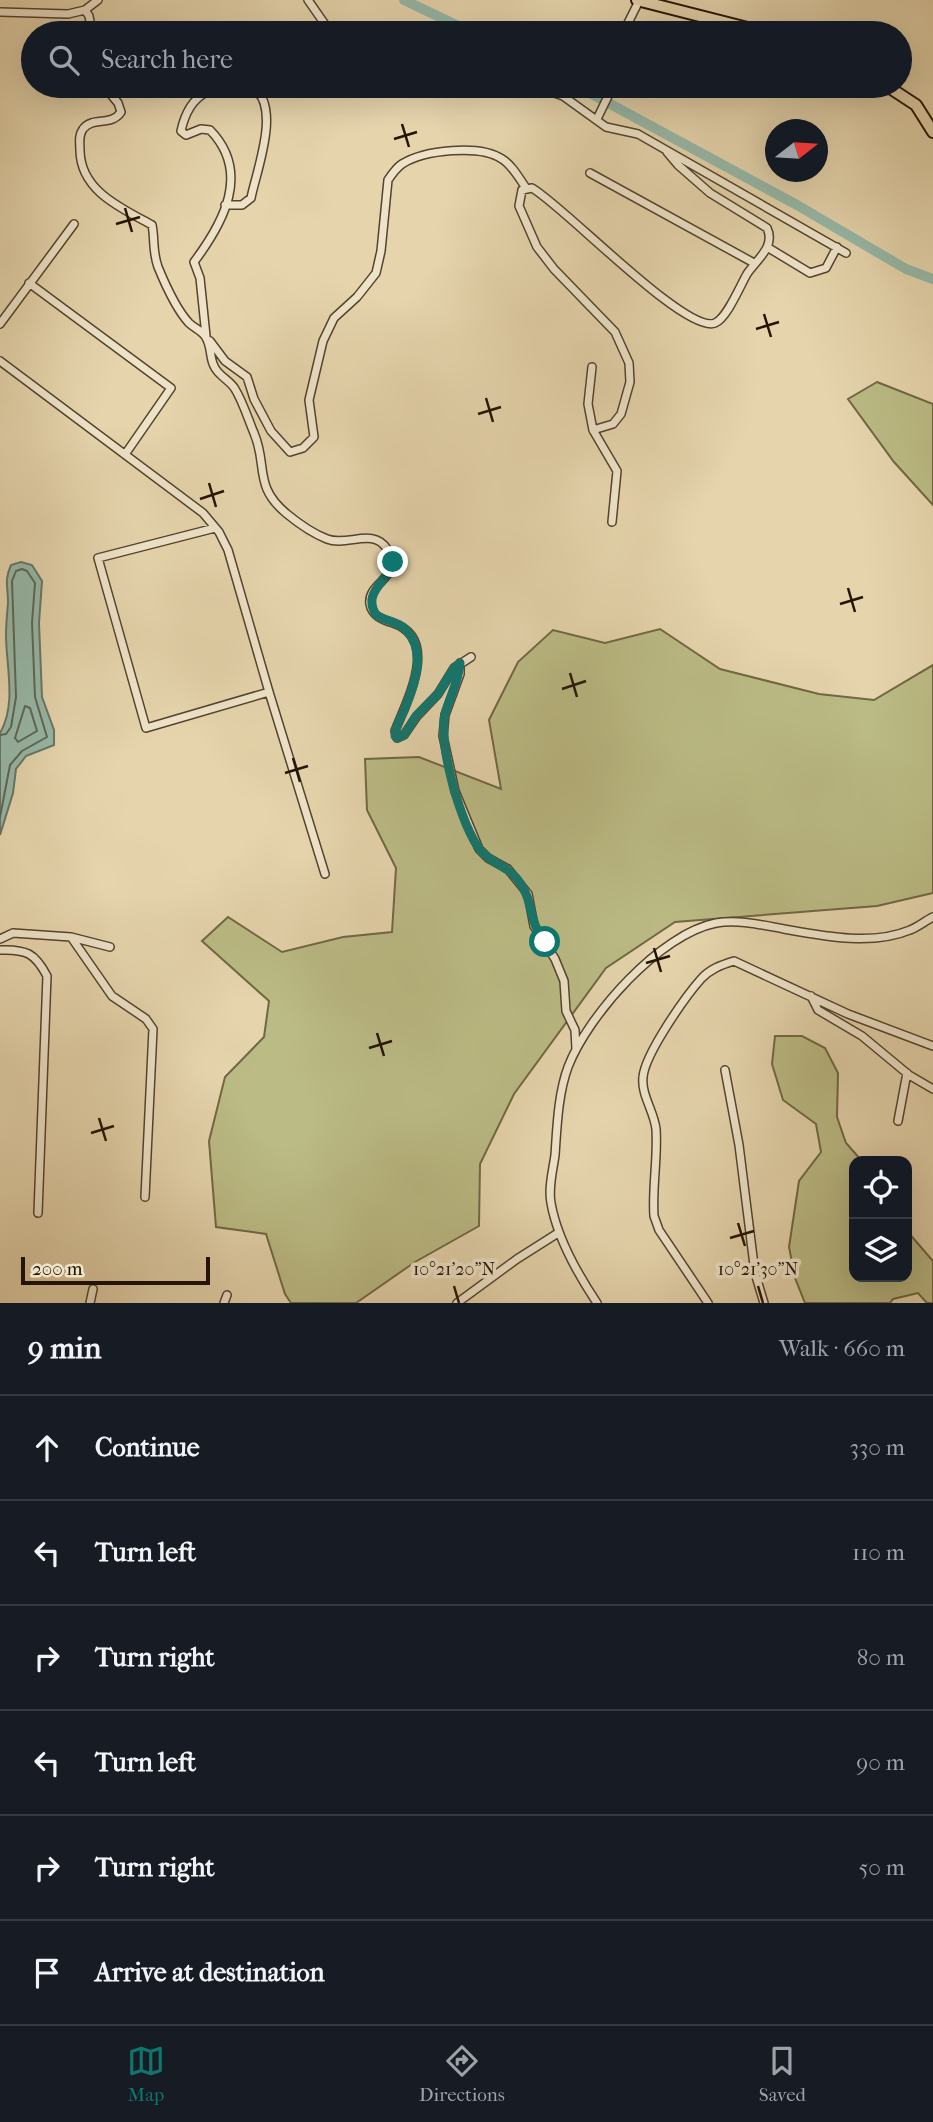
<!DOCTYPE html>
<html lang="en">
<head>
<meta charset="utf-8">
<style>
  body { margin:0; font-family:"IM FELL French Canon",serif; background:#20242c; color:#f1f3f6 }
  .controls { position:absolute; right:21px; bottom:21px; display:grid; overflow:hidden; border-radius:14px; box-shadow:0 7px 28px #0002 }
  .controls button { width:63px; height:63px; display:grid; place-items:center; padding:0; border:0; border-bottom:2px solid #363941; background:#171b24; color:#f1f3f6; font:35px sans-serif }
  .compass { position:absolute; left:765px; top:119px; width:63px; height:63px; border-radius:50%; background:#171b24; box-shadow:0 7px 28px #0002; rotate:73deg }
  .scale { position:absolute; left:21px; bottom:18px; width:189px; box-sizing:border-box; padding-left:7px; border:4px solid #241401; border-top:0; font-size:19px; line-height:24px; white-space:nowrap; color:#241401; -webkit-text-stroke:5px #eee3c9; paint-order:stroke }
  .stop { position:absolute; width:21px; height:21px; margin:-16px; border:5px solid #0f766e; border-radius:50%; background:#fff }
  .stop.end { background:#0f766e; border-color:#fff; box-shadow:0 2px 7px #0008 }
  .list { margin:0; padding:0; list-style:none }
  h2 { display:flex; justify-content:space-between; align-items:center; height:91px; margin:0; padding:0 28px; font-size:30px }
  h2 small { font-size:23px; font-weight:400; color:#9ea1a6 }
  .list li { display:grid; grid-template-columns:46px 1fr auto; gap:21px; align-items:center; box-sizing:border-box; height:105px; padding:0 28px; border-top:2px solid #363941 }
  .list b { display:block; font-size:26px; white-space:nowrap }
  .list em { font-size:23px; font-style:normal; color:#9ea1a6 }
  .icon { flex:none; width:38px; height:38px; fill:none; stroke:currentColor; stroke-width:2; stroke-linecap:round; stroke-linejoin:round }
  .map { position:relative; flex:none; width:933px; height:1303px; overflow:hidden }
  .search { position:absolute; background:#171b24; box-shadow:0 7px 28px #0002; left:21px; right:21px; top:21px; height:77px; display:flex; align-items:center; gap:18px; box-sizing:border-box; padding:0 24px; border-radius:38px; color:#9ea1a6; font-size:26px }
  .sheet { height:721px; background:#171b24 }
  nav { display:flex; justify-content:space-around; align-items:center; box-sizing:border-box; height:98px; border-top:2px solid #363941; background:#171b24; font-size:19px; color:#9ea1a6 }
  nav a { display:grid; justify-items:center; gap:4px }
  nav .on { color:#0f766e }
  .map>svg:first-child { display:block }
</style>
</head>
<body>
<div class="map">
<svg width="933" height="1303" viewBox="0 0 933 1303">
  <rect width="100%" height="100%" fill="#e5d4ac"/>
  <filter id="stains"><feTurbulence type="fractalNoise" baseFrequency=".00286" numOctaves="4"/><feColorMatrix values="0 0 0 0 .2 0 0 0 0 .09 0 0 0 0 .02 0 0 0 .5 -.17"/></filter>
  <radialGradient id="worn" r=".72"><stop offset=".6" stop-color="#630" stop-opacity="0"/><stop offset="1" stop-color="#630" stop-opacity=".3"/></radialGradient>
  <path fill="#bbbb85" stroke="#706843" stroke-width="2" d="M877 382 933 404V505L894 462 848 399Z
    M660 629 720 669 819 694 874 700 933 665V893L877 906 675 922 606 968 514 1094 480 1164 479 1226 415 1262 356 1303H291L285 1294 266 1234 216 1227 209 1141 225 1077 264 1037 269 1001 202 941 228 917 282 952 343 937 392 932 396 868 367 810 365 759 419 757 501 789 489 720 518 662 553 630 605 643Z
    M775 1036H802L825 1048 838 1073 837 1117 846 1143 862 1161H854V1277H907V1231L933 1261V1303H927L918 1293 893 1299 890 1303H805L795 1278 789 1247 799 1181 821 1152 816 1124 783 1100 772 1064Z"/>
  <path fill="#96b8a8" stroke="#687665" stroke-width="2" d="M21 562 32 565 42 581 39 623 42 697 54 730V745L26 756 16 769 13 793 0 835V733C17 704 6 666 6 635 6 625 7 614 8 603 8 586 4 581 11 565Z"/>
  <g fill="none" stroke-linecap="round" stroke-linejoin="round">
    <path stroke="#5d6654" stroke-width="2" d="M25 706 30 708 37 731 18 742 15 738Z
      M0 735 6 734 11 727 16 697 12 581 16 571 22 569 27 571 35 583 32 623 35 697 47 737 22 751 10 765 0 817"/>
    <path stroke="#96b8a8" stroke-width="10" d="M404 0 473 33
      M577 86 797 205 906 269 933 279"/>
    <defs>
      <path id="street" d="M308 0 331 33
        M85 10 89 16 92 33
        M0 12 68 14 85 10 98 0
        M623 33 639 1
        M104 86 118 103 121 112C111 127 93 116 83 129 78 136 80 143 80 151 81 191 121 208 152 225 155 239 152 250 158 267 165 284 176 309 189 323 194 328 201 330 205 336 212 346 209 356 214 366 218 376 230 380 235 389 243 402 248 419 254 433 268 466 253 486 287 514 298 523 314 534 327 539 347 547 373 527 387 549 405 578 367 581 370 604 372 616 383 620 393 623 441 639 406 702 395 731L397 738 404 735 417 716 438 694 454 668 471 657
        M535 86 563 96 606 127 638 134 846 253
        M597 119 613 86
        M590 173 754 263
        M767 247 810 273 826 268 837 247
        M29 283 171 388 126 453
        M0 324 74 224
        M206 336 200 278 194 262C224 222 251 172 210 130L201 129 186 135 181 131C190 90 214 84 253 88 282 106 256 172 251 198L242 205H225
        M210 341 225 361 247 377 254 399 271 431 290 452 303 448 314 437 309 400 323 341 334 318 357 297 376 273 381 251 388 180C392 174 396 168 402 164 424 150 480 144 502 159 512 165 519 178 526 188
        M0 361 203 513 219 532 228 550 269 692 325 874
        M592 367 588 404 593 430 613 424 621 414 630 382 629 363 615 332 554 269 537 247 519 206 522 190 532 188C564 206 686 335 715 323 727 318 740 286 747 274 756 260 776 247 767 228L710 193 678 165 667 152
        M593 430 617 471 612 522
        M215 528 98 558 146 728 269 692
        M460 663V674L445 715 443 736 455 791 479 849 488 858 508 869 528 894 534 926 555 959 564 981 566 1011 575 1030 576 1049
        M71 937 110 947
        M0 939 13 933 71 937 112 996 146 1019 153 1029 145 1197
        M0 950C26 949 35 953 47 976L38 1213
        M811 996 818 1010 862 1036 909 1075 933 1089
        M725 1070 739 1145 755 1273 764 1303
        M898 1121 907 1073
        M90 1303 93 1289
        M224 1303 227 1295
        M457 1303 517 1259 558 1233
        M597 1303C577 1273 557 1238 551 1203 548 1188 553 1170 555 1155 557 1127 558 1094 568 1067 588 1015 660 934 716 923 738 919 762 925 784 929 823 936 872 946 910 930 918 927 925 921 933 917
        M708 1303 659 1230 654 1216C652 1187 658 1158 656 1129 654 1111 641 1095 643 1077 645 1054 685 997 701 979 710 969 721 965 734 961L848 1014 933 1046"/>
      <path id="primary" d="M637 0 767 33
        M887 86 916 105 933 132"/>
    </defs>
    <use href="#street" stroke="#54442c" stroke-width="10"/>
    <use href="#primary" stroke="#241401" stroke-width="14"/>
    <use href="#street" stroke="#eee3c9" stroke-width="7"/>
    <use href="#primary" stroke="#e5d4ac" stroke-width="10"/>
  </g>
  <g fill="none" stroke-linecap="round" stroke-linejoin="round">
    <path stroke="#0f766e" stroke-width="9" d="M393 562C387 583 362 592 376 615 385 621 397 621 405 629 428 651 414 686 404 711 400 719 395 727 395 736L398 738 404 735 416 716 438 694 454 668 460 663C459 681 450 696 445 714 438 744 461 827 481 851 491 863 508 866 518 880 534 900 528 922 545 942"/>
  </g>
  <path fill="none" stroke="#241401" stroke-width="2.5" d="M402 124 409 147M394 139 417 132M125 208 132 232M116 224 140 217M764 314 771 337M756 329 779 322M486 398 493 422M478 414 501 407M209 483 216 507M200 499 224 491M848 588 855 612M840 604 863 597M570 673 577 697M562 689 586 681M293 758 300 782M285 773 308 766M654 948 661 972M646 963 670 956M377 1033 384 1056M369 1048 392 1041M99 1118 106 1141M91 1133 114 1126M738 1223 745 1246M730 1238 754 1231M454 1286 459 1303M758 1286 763 1303"/>
  <g font-size="18" text-anchor="middle" fill="#241401" stroke="#eee3c9" stroke-width="7" stroke-linejoin="round" paint-order="stroke">
    <text x="454" y="1275">10°21'20"N</text>
    <text x="758" y="1275">10°21'30"N</text>
  </g>
  <rect width="100%" height="100%" filter="url(#stains)"/>
  <rect width="100%" height="100%" fill="url(#worn)"/>
</svg>
<div class="controls">
<button><svg class="icon" aria-label="locate" viewBox="0 0 24 24"><circle cx="12" cy="12" r="6"/><path d="M12 2v4M12 18v4M2 12h4M18 12h4"/></svg></button>
<button><svg class="icon" aria-label="layers" viewBox="0 0 24 24"><path d="M12 4l9 5-9 5-9-5zM3 14l9 5 9-5"/></svg></button>
</div>
<svg class="compass" viewBox="-18 -18 36 36"><path d="M0-13l5 13h-10z" fill="#e53935"/><path d="M0 13l5-13h-10z" fill="#9ea1a6"/></svg>
<div class="scale">200 m</div>
<div class="stop" style="left:545px;top:942px"></div>
<div class="stop end" style="left:393px;top:562px"></div>
<div class="search"><svg class="icon" aria-label="search" viewBox="0 0 24 24"><circle cx="10" cy="10" r="6"/><path d="M15 15l6 6"/></svg>Search here</div>
</div>
<section class="sheet">
<h2>9 min<small>Walk · 660 m</small></h2>
<ul class="list">
<li><svg class="icon" aria-label="ahead" viewBox="0 0 24 24"><path d="M12 20V5M6 11l6-6 6 6"/></svg><div><b>Continue</b></div><em>330 m</em></li>
<li><svg class="icon" aria-label="left" viewBox="0 0 24 24"><path d="M17 20v-9H6M10 6l-5 5 5 5"/></svg><div><b>Turn left</b></div><em>110 m</em></li>
<li><svg class="icon" aria-label="right" viewBox="0 0 24 24"><path d="M7 20v-9h11M14 6l5 5-5 5"/></svg><div><b>Turn right</b></div><em>80 m</em></li>
<li><svg class="icon" aria-label="left" viewBox="0 0 24 24"><path d="M17 20v-9H6M10 6l-5 5 5 5"/></svg><div><b>Turn left</b></div><em>90 m</em></li>
<li><svg class="icon" aria-label="right" viewBox="0 0 24 24"><path d="M7 20v-9h11M14 6l5 5-5 5"/></svg><div><b>Turn right</b></div><em>50 m</em></li>
<li><svg class="icon" aria-label="arrive" viewBox="0 0 24 24"><path d="M6 21V4h12l-3 4 3 4H6"/></svg><div><b>Arrive at destination</b></div></li>
</ul>
</section>
<nav>
<a class="on"><svg class="icon" aria-label="map" viewBox="0 0 24 24"><path d="M3 6l6-2 6 2 6-2v14l-6 2-6-2-6 2zM9 4v14M15 6v14"/></svg>Map</a>
<a><svg class="icon" aria-label="directions" viewBox="0 0 24 24"><path d="M12 3l9 9-9 9-9-9zM9 14v-3h6M13 9l2 2-2 2"/></svg>Directions</a>
<a><svg class="icon" aria-label="saved" viewBox="0 0 24 24"><path d="M7 4h10v16l-5-4-5 4z"/></svg>Saved</a>
</nav>
</body>
</html>
